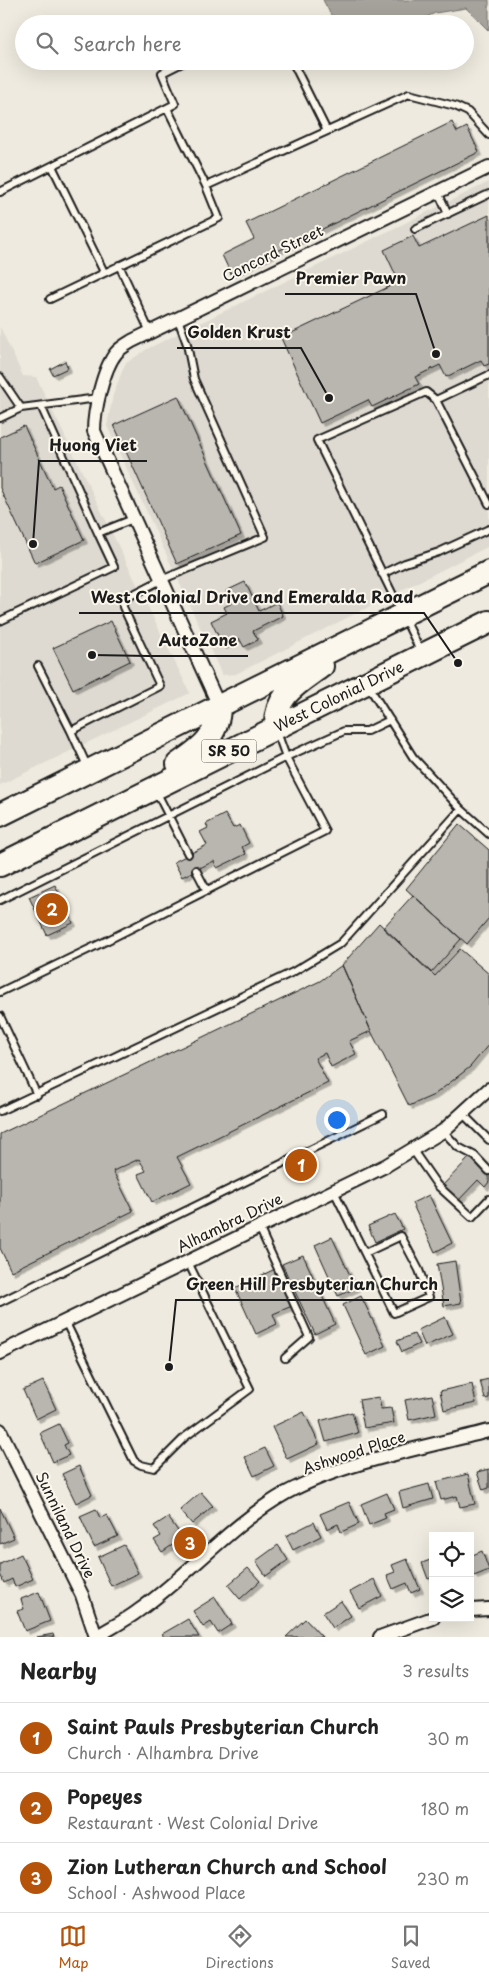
<!DOCTYPE html>
<html lang="en">
<head>
<meta charset="utf-8">
<style>
  body { margin:0; font-family:"Playpen Sans",sans-serif; background:#f6f6f6; color:#222 }
  .controls { position:absolute; right:15px; bottom:15px; display:grid; overflow:hidden; border-radius:0px; box-shadow:0 5px 20px #0002 }
  .controls button { width:45px; height:45px; display:grid; place-items:center; padding:0; border:0; border-bottom:1px solid #e0e0e0; background:#fff; color:#222; font:25px sans-serif }
  .you { position:absolute; left:336px; top:1119px; width:18px; height:18px; margin:-12px; border:4px solid #fff; border-radius:50%; background:#1a73e8; box-shadow:0 0 0 8px #1a73e833 }
  .badge { display:grid; place-items:center; width:32px; height:32px; border-radius:50%; background:#b45309; color:#fff; font-size:16px; font-weight:700 }
  .pin { position:absolute; translate:-50% -50%; border:2px solid #fff; box-shadow:0 1px 5px #0006 }
  .list { margin:0; padding:0; list-style:none }
  h2 { display:flex; justify-content:space-between; align-items:center; height:65px; margin:0; padding:0 20px; font-size:21px }
  h2 small { font-size:16px; font-weight:400; color:#767676 }
  .list li { display:grid; grid-template-columns:32px 1fr auto; gap:15px; align-items:center; box-sizing:border-box; height:70px; padding:0 20px; border-top:1px solid #e0e0e0 }
  .list b { display:block; font-size:19px; white-space:nowrap }
  .list p { margin:0; font-size:16px; white-space:nowrap; color:#767676 }
  .list em { font-size:16px; font-style:normal; color:#767676 }
  .icon { flex:none; width:28px; height:28px; fill:none; stroke:currentColor; stroke-width:2; stroke-linecap:round; stroke-linejoin:round }
  .map { position:relative; flex:none; width:489px; height:1637px; overflow:hidden }
  .search { position:absolute; background:#fff; box-shadow:0 5px 20px #0002; left:15px; right:15px; top:15px; height:55px; display:flex; align-items:center; gap:12px; box-sizing:border-box; padding:0 18px; border-radius:28px; color:#767676; font-size:19px }
  .sheet { height:275px; background:#fff }
  nav { display:flex; justify-content:space-around; align-items:center; box-sizing:border-box; height:70px; border-top:1px solid #e0e0e0; background:#fff; font-size:14px; color:#767676 }
  nav a { display:grid; justify-items:center; gap:2px }
  nav .on { color:#b45309 }
  .map>svg:first-child { display:block }
</style>
</head>
<body>
<div class="map">
<svg width="489" height="1637" viewBox="0 0 489 1637">
  <defs>
    <filter id="shadow"><feDropShadow dx="3.5" dy="3.5" stdDeviation="0" flood-color="#0004"/></filter>
  </defs>
  <rect width="100%" height="100%" fill="#eeeadf"/>
  <filter id="ink" filterUnits="userSpaceOnUse"><feTurbulence type="fractalNoise" baseFrequency=".02" numOctaves="2"/><feDisplacementMap in="SourceGraphic" scale="10" xChannelSelector="R" yChannelSelector="G"/><feConvolveMatrix kernelMatrix="1 2 1 2 8 2 1 2 1" color-interpolation-filters="sRGB"/></filter>
  <g filter="url(#ink)">
    <path fill="#dedad1" d="M489 182V546L236 674 222 675 107 426 113 395 125 364 147 349Z
      M0 327 23 376 36 377 190 693 0 785Z"/>
    <path fill="#a6a39d" stroke="#6f6d69" d="M323 0H489V31L466 8 435 13 412 24H336Z"/>
    <path fill="#b9b6af" stroke="#1c1c1c" filter="url(#shadow)" d="M452 122 457 132 467 127 479 152 231 274 222 255 254 239 246 223Z
      M489 215V364L484 366 481 360 446 377 440 365 415 377 419 384 372 407 368 400 320 423 281 338 399 282 384 250 413 236 419 248Z
      M65 361 68 368 53 375 50 369Z
      M178 396 241 535 177 564 114 425Z
      M24 426 53 488 59 485 84 540 35 563 0 488V437Z
      M245 582 259 611 277 602 283 616 253 631 258 640 244 647 239 638 223 646 211 621 227 613 224 607 232 603 226 591Z
      M111 621 130 661 73 689 53 648Z
      M225 814 233 828 240 825 249 843 242 847 246 854 217 868 214 861 182 877 174 862 207 845 200 832 208 828 206 824Z
      M459 824 489 850V918L467 944 406 889Z
      M55 885 73 923 47 935 29 897Z
      M413 895 461 939 431 973 383 928Z
      M379 923 435 976 460 949 489 974V1044L470 1067 434 1095 409 1106 371 1031 342 965Z
      M342 965 371 1031 349 1041 356 1054 331 1067 325 1053 315 1058 328 1083 177 1157 191 1183 152 1202 138 1174 146 1171 139 1159 113 1171 133 1211 11 1271 0 1248V1134L320 981Z
      M470 1157 489 1175V1182L485 1187 478 1180 458 1201 442 1186Z
      M429 1195 452 1243 435 1252 412 1203Z
      M395 1214 403 1229 375 1242 368 1226Z
      M332 1237 356 1288 338 1296 315 1245Z
      M303 1255 335 1324 315 1334 282 1264Z
      M455 1261 461 1303 444 1306 437 1264Z
      M275 1269 292 1306 273 1314 277 1324 256 1334 235 1288Z
      M361 1296 385 1346 366 1355 343 1305Z
      M445 1317 453 1334 425 1346 418 1330Z
      M414 1334 419 1344 402 1352 397 1341Z
      M489 1379V1398L485 1399 480 1381Z
      M43 1381 56 1409 36 1419 23 1390Z
      M472 1384 476 1403 444 1410 440 1391Z
      M432 1395 436 1414 409 1420 405 1400Z
      M379 1397 381 1409 391 1408 394 1423 364 1428 359 1400Z
      M304 1412 319 1444 287 1459 272 1427Z
      M352 1412 358 1433 326 1442 320 1421Z
      M59 1424 68 1443 64 1445 69 1455 53 1462 40 1433Z
      M265 1448 274 1466 254 1476 245 1457Z
      M79 1466 92 1495 76 1503 62 1474Z
      M489 1469V1488L483 1490 477 1472Z
      M468 1474 475 1504 460 1507 457 1496 441 1500 436 1482Z
      M429 1484 433 1499 403 1508 399 1492Z
      M201 1492 213 1506 192 1524 180 1510Z
      M387 1493 394 1509 384 1513 386 1518 369 1525 361 1504Z
      M349 1502 359 1524 341 1532 338 1524 327 1529 320 1514Z
      M0 1508 14 1538 0 1544Z
      M96 1509 100 1518 107 1515 118 1536 94 1547 80 1516Z
      M168 1517 183 1538 162 1552 154 1540 161 1536 154 1526Z
      M314 1522 321 1536 293 1550 286 1536Z
      M124 1545 138 1573 111 1586 98 1557Z
      M278 1545 288 1560 266 1576 256 1561Z
      M482 1551 489 1570 474 1576 470 1565V1556Z
      M21 1554 33 1579 15 1587 12 1579 4 1583 0 1574V1564Z
      M407 1559 420 1589 411 1593 407 1583 393 1589 387 1575 395 1572 392 1565Z
      M433 1559V1577L428 1579 422 1563Z
      M248 1568 260 1581 240 1599 228 1585Z
      M374 1579 382 1596 359 1608 350 1592Z
      M39 1592 50 1621 25 1631 17 1611 24 1609 21 1599Z
      M215 1597 232 1624 218 1633 211 1622 203 1627 193 1611Z
      M341 1601 351 1616 333 1628 323 1613Z
      M188 1619 199 1637H164L162 1634Z
      M305 1619 322 1637H286Z
      M53 1634 54 1637H37Z"/>
    <g fill="none" stroke-linecap="round" stroke-linejoin="round">
      <defs>
        <path id="lane" d="M292 61 327 131
          M167 108 206 186
          M52 166 104 272
          M0 192 175 104 162 73 186 61
          M438 192 448 214
          M415 229 489 194
          M119 265 150 332
          M50 299 219 218 206 186 409 94 455 106 468 112 489 135
          M0 377 21 408
          M436 400 489 504
          M41 406 98 533
          M0 418 21 408 98 398
          M382 574 405 563 439 552 489 529
          M0 621 114 567 98 533 133 519
          M421 652 317 440 426 392 436 400 489 375
          M38 666 71 731 160 686 123 607V602L128 597 161 580 265 537 194 379 187 344 178 319
          M369 687 413 757 461 809
          M71 731 88 768
          M156 791 188 854
          M196 870 207 891
          M0 900 286 757 344 731H367L390 720
          M0 992 108 940 325 831 286 757 277 732
          M0 1016 37 1095
          M0 1111 293 972 341 943 461 809 489 834
          M463 1114 489 1140
          M443 1131 458 1147 475 1156 489 1171
          M412 1149 437 1185 472 1217 489 1199
          M334 1191 394 1313 429 1297 419 1270 401 1236 365 1253
          M259 1227 309 1337 285 1358
          M0 1302 383 1114
          M65 1321 134 1461 141 1465 154 1468 185 1437 250 1389 188 1262"/>
        <path id="street" d="M219 706 94 431C94 411 103 369 116 353 120 348 127 344 132 341L489 167
          M0 1353 385 1166 443 1131 489 1089
          M0 1430 82 1595 96 1637
          M470 1610 489 1609
          M96 1637C110 1628 125 1621 138 1611 189 1575 231 1524 286 1493 343 1462 426 1447 489 1431
          M380 1637 433 1618"/>
        <path id="highway" d="M276 728C274 695 299 683 322 666
          M178 764C200 749 219 736 219 706
          M0 815 489 572
          M0 865 489 622"/>
      </defs>
      <use href="#lane" stroke="#1c1c1c" stroke-width="10"/>
      <use href="#street" stroke="#1c1c1c" stroke-width="16"/>
      <use href="#highway" stroke="#1c1c1c" stroke-width="26"/>
      <use href="#lane" stroke="#fbf7ec" stroke-width="6"/>
      <use href="#street" stroke="#fbf7ec" stroke-width="12"/>
      <use href="#highway" stroke="#fbf7ec" stroke-width="22"/>
    </g>
  </g>
  <g text-anchor="middle" stroke-width="4" stroke-linejoin="round" paint-order="stroke">
    <rect fill="#fbf7ec" stroke="#5f5e5a" stroke-width="1" x="201.5" y="739.5" width="55" height="23" rx="4"/>
    <g font-size="14" font-weight="bold" fill="#1c1c1c">
      <text x="229" y="756">SR 50</text>
    </g>
    <g font-size="15" fill="#1c1c1c" stroke="#fbf7ec">
      <text transform="translate(273 254) rotate(-26)" y="5">Concord Street</text>
      <text transform="translate(339 697) rotate(-26)" y="5">West Colonial Drive</text>
      <text transform="translate(230 1223) rotate(-26)" y="5">Alhambra Drive</text>
      <text transform="translate(354 1453) rotate(-18)" y="5">Ashwood Place</text>
      <text transform="translate(65 1525) rotate(64)" y="5">Sunniland Drive</text>
    </g>
  </g>
  <path fill="none" stroke="#1c1c1c" stroke-width="2" d="M436 354L416 294H285M329 398L301 348H177M33 544L39 461H147M458 663L424 613H79M92 655L149 656H248M169 1367L176 1300H449"/>
  <g fill="#1c1c1c" stroke="#fbf7ec" stroke-width="2">
    <circle cx="436" cy="354" r="5"/>
    <circle cx="329" cy="398" r="5"/>
    <circle cx="33" cy="544" r="5"/>
    <circle cx="458" cy="663" r="5"/>
    <circle cx="92" cy="655" r="5"/>
    <circle cx="169" cy="1367" r="5"/>
  </g>
  <g font-size="16" text-anchor="middle" font-weight="bold" fill="#1c1c1c" stroke="#fbf7ec" stroke-width="4" stroke-linejoin="round" paint-order="stroke">
    <text x="351" y="284">Premier Pawn</text>
    <text x="239" y="338">Golden Krust</text>
    <text x="93" y="451">Huong Viet</text>
    <text x="252" y="603">West Colonial Drive and Emeralda Road</text>
    <text x="198" y="646">AutoZone</text>
    <text x="312" y="1290">Green Hill Presbyterian Church</text>
  </g>
</svg>
<div class="controls">
<button><svg class="icon" aria-label="locate" viewBox="0 0 24 24"><circle cx="12" cy="12" r="6"/><path d="M12 2v4M12 18v4M2 12h4M18 12h4"/></svg></button>
<button><svg class="icon" aria-label="layers" viewBox="0 0 24 24"><path d="M12 4l9 5-9 5-9-5zM3 14l9 5 9-5"/></svg></button>
</div>
<div class="you"></div>
<div class="pin badge" style="left:301px;top:1165px">1</div>
<div class="pin badge" style="left:52px;top:909px">2</div>
<div class="pin badge" style="left:190px;top:1543px">3</div>
<div class="search"><svg class="icon" aria-label="search" viewBox="0 0 24 24"><circle cx="10" cy="10" r="6"/><path d="M15 15l6 6"/></svg>Search here</div>
</div>
<section class="sheet">
<h2>Nearby<small>3 results</small></h2>
<ul class="list">
<li><span class="badge">1</span><div><b>Saint Pauls Presbyterian Church</b><p>Church · Alhambra Drive</p></div><em>30 m</em></li>
<li><span class="badge">2</span><div><b>Popeyes</b><p>Restaurant · West Colonial Drive</p></div><em>180 m</em></li>
<li><span class="badge">3</span><div><b>Zion Lutheran Church and School</b><p>School · Ashwood Place</p></div><em>230 m</em></li>
</ul>
</section>
<nav>
<a class="on"><svg class="icon" aria-label="map" viewBox="0 0 24 24"><path d="M3 6l6-2 6 2 6-2v14l-6 2-6-2-6 2zM9 4v14M15 6v14"/></svg>Map</a>
<a><svg class="icon" aria-label="directions" viewBox="0 0 24 24"><path d="M12 3l9 9-9 9-9-9zM9 14v-3h6M13 9l2 2-2 2"/></svg>Directions</a>
<a><svg class="icon" aria-label="saved" viewBox="0 0 24 24"><path d="M7 4h10v16l-5-4-5 4z"/></svg>Saved</a>
</nav>
</body>
</html>
